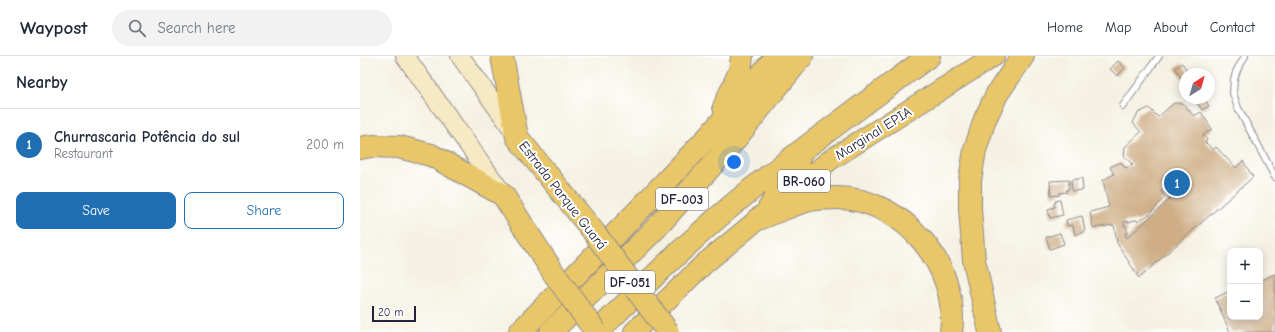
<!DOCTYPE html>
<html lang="en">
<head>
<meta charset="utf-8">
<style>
  body { margin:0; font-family:"Comic Neue",sans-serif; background:#f2f2f3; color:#1f2937 }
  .controls { position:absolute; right:12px; bottom:12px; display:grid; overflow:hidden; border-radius:8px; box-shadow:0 2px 10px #0003 }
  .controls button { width:36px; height:36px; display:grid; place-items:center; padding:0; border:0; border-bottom:1px solid #e0e1e3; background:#fff; color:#1f2937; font:20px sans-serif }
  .compass { position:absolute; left:819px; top:12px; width:36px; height:36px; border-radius:50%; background:#fff; box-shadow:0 2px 10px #0003; rotate:37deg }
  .scale { position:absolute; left:12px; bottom:10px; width:44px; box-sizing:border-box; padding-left:4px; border:2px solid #22223b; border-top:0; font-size:11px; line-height:14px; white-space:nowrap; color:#22223b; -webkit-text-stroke:3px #fff; paint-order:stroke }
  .you { position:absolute; left:374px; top:106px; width:14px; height:14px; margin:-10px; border:3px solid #fff; border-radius:50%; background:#1a73e8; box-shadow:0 0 0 6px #1a73e833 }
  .badge { display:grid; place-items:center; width:26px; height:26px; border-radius:50%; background:#1f6fb2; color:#fff; font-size:13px; font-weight:700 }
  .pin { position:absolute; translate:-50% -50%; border:2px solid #fff; box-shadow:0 1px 4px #0006 }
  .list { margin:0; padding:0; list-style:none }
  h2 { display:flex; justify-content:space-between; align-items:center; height:52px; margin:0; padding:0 16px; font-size:17px }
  h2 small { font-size:13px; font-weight:400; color:#747a83 }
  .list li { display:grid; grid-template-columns:26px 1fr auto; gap:12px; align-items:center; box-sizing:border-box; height:72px; padding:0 16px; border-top:1px solid #e0e1e3 }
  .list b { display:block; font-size:15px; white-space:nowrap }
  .list p { margin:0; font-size:13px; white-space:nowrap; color:#747a83 }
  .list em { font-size:13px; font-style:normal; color:#747a83 }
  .actions { display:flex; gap:8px; padding:12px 16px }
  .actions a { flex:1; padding:9px 0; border:1px solid #1f6fb2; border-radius:8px; text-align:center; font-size:14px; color:#1f6fb2 }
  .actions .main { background:#1f6fb2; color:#fff }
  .icon { flex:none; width:22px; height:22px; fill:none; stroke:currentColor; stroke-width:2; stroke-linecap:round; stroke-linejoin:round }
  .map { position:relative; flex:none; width:915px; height:276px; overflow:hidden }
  header { display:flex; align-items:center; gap:24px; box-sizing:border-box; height:56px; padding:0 20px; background:#fff; border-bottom:1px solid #e0e1e3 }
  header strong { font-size:19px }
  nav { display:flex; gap:22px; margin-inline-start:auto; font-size:14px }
  .search { width:280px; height:36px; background:#f2f2f3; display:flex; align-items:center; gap:10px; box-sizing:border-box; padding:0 14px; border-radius:22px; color:#747a83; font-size:15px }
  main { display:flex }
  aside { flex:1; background:#fff }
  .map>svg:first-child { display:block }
</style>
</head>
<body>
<header>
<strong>Waypost</strong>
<div class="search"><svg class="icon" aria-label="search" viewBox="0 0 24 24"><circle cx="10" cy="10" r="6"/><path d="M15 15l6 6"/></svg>Search here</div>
<nav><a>Home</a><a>Map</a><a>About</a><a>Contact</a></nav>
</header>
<main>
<aside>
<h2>Nearby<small></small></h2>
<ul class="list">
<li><span class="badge">1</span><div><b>Churrascaria Potência do sul</b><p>Restaurant</p></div><em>200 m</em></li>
</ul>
<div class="actions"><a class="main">Save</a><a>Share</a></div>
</aside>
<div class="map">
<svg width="915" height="276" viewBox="0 0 915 276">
  <rect width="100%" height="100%" fill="#fff"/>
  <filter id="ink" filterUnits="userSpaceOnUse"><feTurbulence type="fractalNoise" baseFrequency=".025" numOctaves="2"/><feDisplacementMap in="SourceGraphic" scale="8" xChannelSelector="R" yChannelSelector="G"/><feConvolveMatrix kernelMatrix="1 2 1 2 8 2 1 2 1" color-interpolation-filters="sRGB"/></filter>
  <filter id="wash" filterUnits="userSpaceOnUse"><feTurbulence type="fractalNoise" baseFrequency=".012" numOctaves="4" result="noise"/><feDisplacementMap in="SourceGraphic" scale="16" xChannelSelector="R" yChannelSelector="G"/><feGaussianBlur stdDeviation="0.9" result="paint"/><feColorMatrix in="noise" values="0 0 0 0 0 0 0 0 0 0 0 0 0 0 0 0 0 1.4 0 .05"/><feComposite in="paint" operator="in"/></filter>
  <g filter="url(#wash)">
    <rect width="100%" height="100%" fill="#f5f1e2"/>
    <g id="blocks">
      <path fill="#cfae86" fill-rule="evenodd" d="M758 5 765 12 757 20 750 13Z
        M822 7 829 18H825V27L815 12Z
        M834 42H844L849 50 842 54Z
        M814 47H823L834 60 841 56 852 73 843 79 847 84 845 86 853 94 856 91 876 112 883 105 893 121 779 222 757 187 754 169 733 172 730 156 749 151 743 124 754 118 750 111 761 106 765 112 773 109 764 100 765 91 781 76 773 67 778 57 789 52 798 61ZM805 131 808 135 805 137 810 143 767 182 765 177H768L766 170H764V166L767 165 768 166 775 164 778 165 790 158 805 141 801 135Z
        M722 122 723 134 712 135 711 124Z
        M709 124V133L706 134 707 136 699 137V139L691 140 690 125Z
        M700 144 703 159 690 162 688 153 695 151 694 147H696L695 145Z
        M722 160 725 175 715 179 713 169 707 170 706 164Z
        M700 177 704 188 690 193 686 181Z
        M915 218V276H870L855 242 870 235V261H900V225Z"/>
    </g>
  </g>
  <g filter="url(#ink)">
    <use href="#blocks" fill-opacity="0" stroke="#8c8a8e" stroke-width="1"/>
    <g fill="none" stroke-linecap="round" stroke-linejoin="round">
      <defs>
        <path id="lane" d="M885 0 877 14 874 23 873 37 878 52 915 121
          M763 50 799 0"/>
        <path id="secondary" d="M45 0 143 138
          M100 0 156 78"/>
        <path id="primary" d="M274 276 344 208 470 104 634 0"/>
        <path id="highway" d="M142 0 157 81 233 175
          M364 51 380 15 382 0
          M0 92 11 90 39 91 71 99 143 139 195 219
          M408 154 439 102
          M398 163C415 157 433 148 450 144 459 142 469 142 478 142 544 143 600 211 591 276
          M160 276 280 153 350 79 417 0
          M191 276 296 172 373 86 442 0
          M237 276C286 228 334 180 387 137 446 89 508 46 569 0
          M630 276 614 204 610 153V124L615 94 625 63 637 38 663 0"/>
      </defs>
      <use href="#lane" stroke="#8c8a8e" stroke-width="8"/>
      <use href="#secondary" stroke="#8c8a8e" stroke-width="20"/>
      <use href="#primary" stroke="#8c8a8e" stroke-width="22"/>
      <use href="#highway" stroke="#8c8a8e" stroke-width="24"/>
      <use href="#lane" stroke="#fff" stroke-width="6"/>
      <use href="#secondary" stroke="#f6e9c3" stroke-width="18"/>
      <use href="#primary" stroke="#e9c769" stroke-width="20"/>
      <use href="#highway" stroke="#e9c769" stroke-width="22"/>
      <defs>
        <path id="highway-bridge" d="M233 175 308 276
          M195 219 236 276"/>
      </defs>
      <use href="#highway-bridge" stroke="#8c8a8e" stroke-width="24" stroke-linecap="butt"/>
      <use href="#highway-bridge" stroke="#e9c769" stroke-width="22"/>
    </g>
  </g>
  <g text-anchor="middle" stroke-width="4" stroke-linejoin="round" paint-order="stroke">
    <g fill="#fff" stroke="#646476" stroke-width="1">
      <rect x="418" y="114" width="52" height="22" rx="3"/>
      <rect x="296" y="132" width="52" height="22" rx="3"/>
      <rect x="245" y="215" width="50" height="22" rx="3"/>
    </g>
    <g font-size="13" font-weight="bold" fill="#22223b">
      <text x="444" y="130">BR-060</text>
      <text x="322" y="148">DF-003</text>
      <text x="270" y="231">DF-051</text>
    </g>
    <g font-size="14" fill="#22223b" stroke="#fff">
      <text transform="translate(513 77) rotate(-32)" y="5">Marginal EPIA</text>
      <text transform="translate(203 139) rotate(52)" y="5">Estrada Parque Guará</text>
    </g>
  </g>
</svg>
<div class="controls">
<button>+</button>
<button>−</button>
</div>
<svg class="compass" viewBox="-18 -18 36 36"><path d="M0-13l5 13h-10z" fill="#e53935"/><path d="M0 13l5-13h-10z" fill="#747a83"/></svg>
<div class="scale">20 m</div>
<div class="you"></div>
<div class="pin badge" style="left:817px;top:127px">1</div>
</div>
</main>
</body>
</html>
